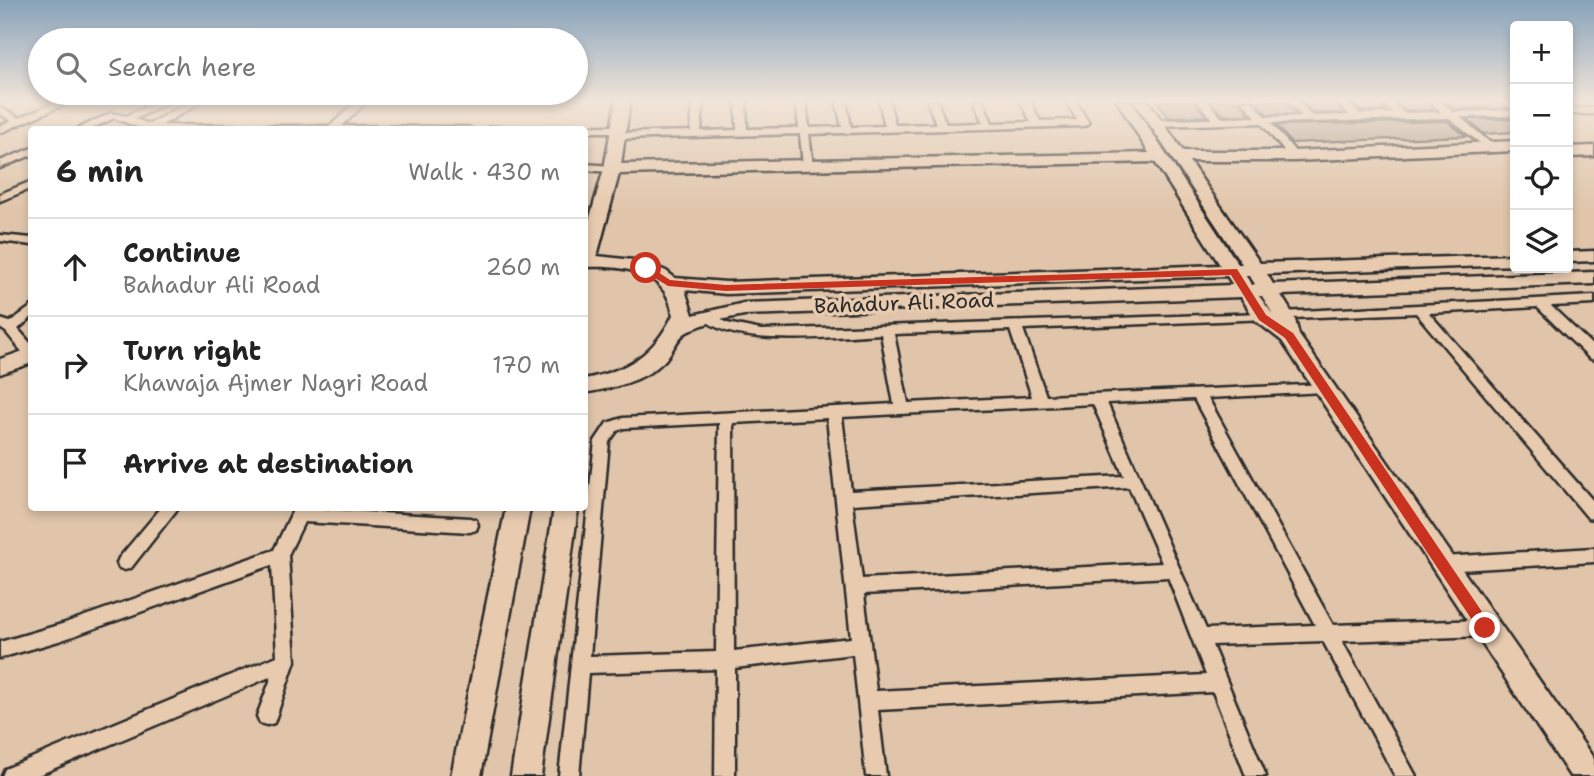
<!DOCTYPE html>
<html lang="en">
<head>
<meta charset="utf-8">
<style>
  body { margin:0; font-family:"Shantell Sans",sans-serif; background:#f6f6f6; color:#222 }
  .controls { position:absolute; right:21px; top:21px; display:grid; overflow:hidden; border-radius:7px; box-shadow:0 4px 10px #0003 }
  .controls button { width:63px; height:63px; display:grid; place-items:center; padding:0; border:0; border-bottom:2px solid #e0e0e0; background:#fff; color:#222; font:35px sans-serif }
  .stop { position:absolute; width:21px; height:21px; margin:-16px; border:5px solid #c8321e; border-radius:50%; background:#fff }
  .stop.end { background:#c8321e; border-color:#fff; box-shadow:0 2px 7px #0008 }
  .list { margin:0; padding:0; list-style:none }
  h2 { display:flex; justify-content:space-between; align-items:center; height:91px; margin:0; padding:0 28px; font-size:30px }
  h2 small { font-size:23px; font-weight:400; color:#767676 }
  .list li { display:grid; grid-template-columns:46px 1fr auto; gap:21px; align-items:center; box-sizing:border-box; height:98px; padding:0 28px; border-top:2px solid #e0e0e0 }
  .list b { display:block; font-size:26px; white-space:nowrap }
  .list p { margin:0; font-size:23px; white-space:nowrap; color:#767676 }
  .list em { font-size:23px; font-style:normal; color:#767676 }
  .icon { flex:none; width:38px; height:38px; fill:none; stroke:currentColor; stroke-width:2; stroke-linecap:round; stroke-linejoin:round }
  .map { position:relative; flex:none; width:1594px; height:776px; overflow:hidden }
  .search { position:absolute; background:#fff; box-shadow:0 4px 10px #0003; left:28px; top:28px; width:560px; height:77px; display:flex; align-items:center; gap:18px; box-sizing:border-box; padding:0 24px; border-radius:38px; color:#767676; font-size:26px }
  .panel { position:absolute; background:#fff; box-shadow:0 4px 10px #0003; left:28px; top:126px; width:560px; height:385px; border-radius:7px }
  .map>svg:first-child { display:block }
</style>
</head>
<body>
<div class="map">
<svg width="1594" height="776" viewBox="0 0 1594 776">
  <rect width="100%" height="100%" fill="#e0c5aa"/>
  <filter id="ink" filterUnits="userSpaceOnUse"><feTurbulence type="fractalNoise" baseFrequency=".0143" numOctaves="2"/><feDisplacementMap in="SourceGraphic" scale="14" xChannelSelector="R" yChannelSelector="G"/><feConvolveMatrix kernelMatrix="1 2 1 2 8 2 1 2 1" color-interpolation-filters="sRGB"/></filter>
  <g filter="url(#ink)">
    <path fill="#ab9885" stroke="#2b2b2b" stroke-width="2" d="M1157 101H1194L1206 116 1168 117Z
      M1210 101H1239L1250 115H1223Z
      M1255 101H1285L1296 114H1267Z
      M1302 101H1334L1343 113H1313Z
      M1350 101H1377L1386 111H1361Z
      M1394 101H1426L1434 110H1405Z
      M1444 101H1499L1507 108 1454 109Z
      M1467 119H1515V132L1484 134Z
      M1447 121 1466 136 1291 143 1277 125Z"/>
    <g fill="none" stroke-linecap="round" stroke-linejoin="round">
      <defs>
        <path id="street" d="M59 101H72L0 133V126L11 121 0 114V107L19 118Z
          M159 101H171L135 119 149 124 191 101H203L162 125 330 126 357 101H367L342 126 468 127 473 130H145L114 118 89 130H75L111 113 126 116Z
          M693 101H703L701 131 737 130 736 101H746L747 129 799 128 796 101H806L809 128 842 127 836 101H846L851 127 885 126 879 101H889L895 125 936 124 927 101H937L946 124 983 123 973 101H983L992 123 1031 122 1020 101H1030L1040 121 1077 120 1066 101H1076L1089 123 1084 126 809 134 813 166 808 169 803 166 800 134 617 139 612 136 617 133 691 131Z
          M1197 101H1207L1222 118 1256 117 1242 101H1252L1266 117 1302 116 1288 101H1298L1312 116 1349 115 1336 101H1346L1360 114 1393 113 1380 101H1390L1404 113 1441 112 1429 101H1440L1453 112 1515 110V116L1460 117 1493 145 1494 147 1489 150 1448 118 1271 123 1299 156 1294 159 1290 158 1261 123 1156 126 1151 123 1156 120 1212 119Z
          M1568 108H1594V114H1568Z
          M490 127 618 126 623 129 618 132H584V130H485Z
          M32 148V155L0 168V161Z
          M584 164 612 166 617 169 612 172 584 170Z
          M32 181V188L0 201V194Z
          M0 235 32 238V245L0 241Z
          M1594 296V304L1551 306 1594 347V360L1589 358 1537 307 1429 313 1594 502V519L1588 518 1416 313 1023 329 1046 396 1329 384 1331 387 1329 390 1324 392 1208 398 1333 625 1485 620 1491 622 1494 628 1491 634 1485 636 1342 641 1416 776H1395L1323 641 1212 645 1266 776H1246L1213 692 878 710 886 776H866L853 654 735 668V776H715L716 669 588 673 579 776H559L595 441 607 423 623 418 894 404 881 334C838 336 730 350 701 316L702 313H712L727 323 761 330 1263 313ZM1010 330 1032 397 908 403 894 334ZM1194 399 1315 625 1206 629 1107 403ZM1093 404 1124 476 851 491 842 417ZM827 418 851 638 734 651 733 423ZM719 423 716 652 590 656 609 442 617 431 624 428ZM1129 487 1162 563 862 579 852 504ZM1168 577 1206 675 876 691 864 594Z
          M32 306V317L18 329 32 345V359L27 358 6 332 0 328V319L10 322Z
          M161 508H178L131 568 125 570 119 568 117 563 119 558Z
          M294 508 470 518 476 520 478 525 476 530 470 532 304 522 288 555 295 661 274 723 267 725 260 723 257 716 272 676 36 776H2L5 769 277 656 272 565 62 640 0 658V642L62 624 274 550Z
          M1594 548V562L1443 571 1437 569 1435 564 1437 559 1443 557Z"/>
        <path id="secondary" d="M616 101H630L621 164 1149 153 1117 101H1131L1238 264H1242L1134 101H1148L1183 151H1294L1515 141V151L1294 161H1189L1260 263 1515 255V265L1267 274 1273 284 1594 272V284L1281 295 1294 316 1299 335 1594 759V776H1570L1282 341 1256 321 1241 297 744 315C724 319 705 322 687 332 677 337 672 353 664 361 643 382 613 388 584 393V379C627 371 654 354 673 315 667 270 623 265 584 267V238L604 169ZM1155 162 1220 265 726 282 675 278 666 271 642 261 597 256 619 174ZM1245 275H1249L1255 284 1252 285ZM1227 276 1233 285 744 303 693 315 685 290 726 294ZM1259 296H1262L1274 316Z
          M1594 146V156L1568 157V147Z
          M1594 251V261L1568 262V252Z
          M32 348V363L0 374V359Z
          M506 508H530L481 776H451Z
          M554 508H578L541 776H511Z"/>
      </defs>
      <use href="#street" stroke="#2b2b2b" stroke-width="5"/>
      <use href="#secondary" stroke="#2b2b2b" stroke-width="5"/>
      <use href="#street" fill="#e8cbaf" fill-rule="evenodd"/>
      <use href="#secondary" fill="#e8cbaf" fill-rule="evenodd"/>
    </g>
  </g>
  <linearGradient id="sky" x2="0" y2="1"><stop stop-color="#87a2ba"/><stop offset="0.48" stop-color="#f1e5d9"/><stop offset="1" stop-color="#f1e5d9" stop-opacity="0"/></linearGradient>
  <rect width="1594" height="210" fill="url(#sky)"/>
  <path fill="#c8321e" d="M642 266H649L670 280 726 285 1237 269 1266 315 1293 333 1493 628 1485 634 1480 632 1285 338 1259 320 1231 275 726 291 668 286 642 270Z"/>
  <g text-anchor="middle" stroke-width="7" stroke-linejoin="round" paint-order="stroke">
    <g font-size="21" fill="#2b2b2b" stroke="#e8cbaf">
      <text transform="translate(904 303) rotate(-2)" y="7">Bahadur Ali Road</text>
    </g>
  </g>
</svg>
<div class="controls">
<button>+</button>
<button>−</button>
<button><svg class="icon" aria-label="locate" viewBox="0 0 24 24"><circle cx="12" cy="12" r="6"/><path d="M12 2v4M12 18v4M2 12h4M18 12h4"/></svg></button>
<button><svg class="icon" aria-label="layers" viewBox="0 0 24 24"><path d="M12 4l9 5-9 5-9-5zM3 14l9 5 9-5"/></svg></button>
</div>
<div class="stop" style="left:646px;top:268px"></div>
<div class="stop end" style="left:1485px;top:628px"></div>
<div class="search"><svg class="icon" aria-label="search" viewBox="0 0 24 24"><circle cx="10" cy="10" r="6"/><path d="M15 15l6 6"/></svg>Search here</div>
<section class="panel">
<h2>6 min<small>Walk · 430 m</small></h2>
<ul class="list">
<li><svg class="icon" aria-label="ahead" viewBox="0 0 24 24"><path d="M12 20V5M6 11l6-6 6 6"/></svg><div><b>Continue</b><p>Bahadur Ali Road</p></div><em>260 m</em></li>
<li><svg class="icon" aria-label="right" viewBox="0 0 24 24"><path d="M7 20v-9h11M14 6l5 5-5 5"/></svg><div><b>Turn right</b><p>Khawaja Ajmer Nagri Road</p></div><em>170 m</em></li>
<li><svg class="icon" aria-label="arrive" viewBox="0 0 24 24"><path d="M6 21V4h12l-3 4 3 4H6"/></svg><div><b>Arrive at destination</b></div></li>
</ul>
</section>
</div>
</body>
</html>
